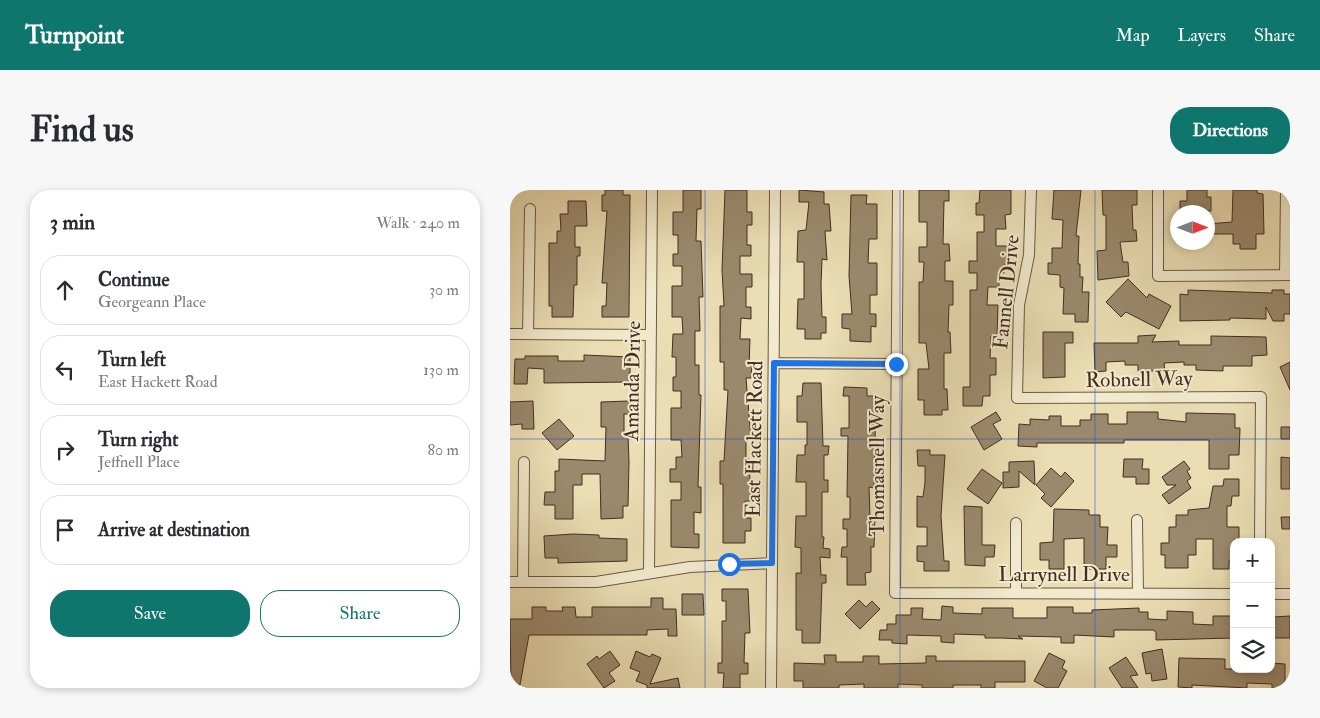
<!DOCTYPE html>
<html lang="en">
<head>
<meta charset="utf-8">
<style>
  body { margin:0; font-family:"IM FELL Double Pica",serif; background:#f7f7f7; color:#2b2b33 }
  .controls { position:absolute; right:15px; bottom:15px; display:grid; overflow:hidden; border-radius:10px; box-shadow:0 2px 8px #0003 }
  .controls button { width:45px; height:45px; display:grid; place-items:center; padding:0; border:0; border-bottom:1px solid #e1e1e2; background:#fff; color:#2b2b33; font:25px sans-serif }
  .compass { position:absolute; left:660px; top:15px; width:45px; height:45px; border-radius:50%; background:#fff; box-shadow:0 2px 8px #0003; rotate:90deg }
  .stop { position:absolute; width:15px; height:15px; margin:-11px; border:4px solid #1a73e8; border-radius:50%; background:#fff }
  .stop.end { background:#1a73e8; border-color:#fff; box-shadow:0 1px 5px #0008 }
  .list { margin:0; padding:0; list-style:none }
  h2 { display:flex; justify-content:space-between; align-items:center; height:65px; margin:0; padding:0 20px; font-size:21px }
  h2 small { font-size:16px; font-weight:400; color:#7c7c81 }
  .list li { display:grid; grid-template-columns:32px 1fr auto; gap:15px; align-items:center; box-sizing:border-box; height:70px; margin:0 10px 10px; padding:0 10px; border:1px solid #e1e1e2; border-radius:20px }
  .list b { display:block; font-size:19px; white-space:nowrap }
  .list p { margin:0; font-size:16px; white-space:nowrap; color:#7c7c81 }
  .list em { font-size:16px; font-style:normal; color:#7c7c81 }
  .actions { display:flex; gap:10px; padding:15px 20px }
  .actions a { flex:1; padding:11px 0; border:1px solid #0f766e; border-radius:20px; text-align:center; font-size:18px; color:#0f766e }
  .actions .main { background:#0f766e; color:#fff }
  .icon { flex:none; width:28px; height:28px; fill:none; stroke:currentColor; stroke-width:2; stroke-linecap:round; stroke-linejoin:round }
  .map { position:relative; flex:none; width:780px; height:498px; overflow:hidden; border-radius:20px }
  header { display:flex; align-items:center; gap:30px; box-sizing:border-box; height:70px; padding:0 25px; background:#0f766e; color:#fff }
  header strong { font-size:24px }
  nav { display:flex; gap:28px; margin-inline-start:auto; font-size:18px }
  .intro { display:flex; align-items:center; justify-content:space-between; box-sizing:border-box; height:120px; padding:0 30px }
  h1 { margin:0; font-size:35px }
  .button { padding:12px 22px; border-radius:20px; background:#0f766e; color:#fff; font-size:18px; font-weight:700 }
  main { display:flex; gap:30px; padding:0 30px }
  aside { flex:1; background:#fff; border-radius:20px; box-shadow:0 2px 8px #0003 }
  .map>svg:first-child { display:block }
</style>
</head>
<body>
<header>
<strong>Turnpoint</strong>
<nav><a>Map</a><a>Layers</a><a>Share</a></nav>
</header>
<div class="intro"><h1>Find us</h1><a class="button">Directions</a></div>
<main>
<aside>
<h2>3 min<small>Walk · 240 m</small></h2>
<ul class="list">
<li><svg class="icon" aria-label="ahead" viewBox="0 0 24 24"><path d="M12 20V5M6 11l6-6 6 6"/></svg><div><b>Continue</b><p>Georgeann Place</p></div><em>30 m</em></li>
<li><svg class="icon" aria-label="left" viewBox="0 0 24 24"><path d="M17 20v-9H6M10 6l-5 5 5 5"/></svg><div><b>Turn left</b><p>East Hackett Road</p></div><em>130 m</em></li>
<li><svg class="icon" aria-label="right" viewBox="0 0 24 24"><path d="M7 20v-9h11M14 6l5 5-5 5"/></svg><div><b>Turn right</b><p>Jeffnell Place</p></div><em>80 m</em></li>
<li><svg class="icon" aria-label="arrive" viewBox="0 0 24 24"><path d="M6 21V4h12l-3 4 3 4H6"/></svg><div><b>Arrive at destination</b></div></li>
</ul>
<div class="actions"><a class="main">Save</a><a>Share</a></div>
</aside>
<div class="map">
<svg width="780" height="498" viewBox="0 0 780 498">
  <rect width="100%" height="100%" fill="#ebdeb4"/>
  <filter id="stains"><feTurbulence type="fractalNoise" baseFrequency=".004" numOctaves="4"/><feColorMatrix values="0 0 0 0 .2 0 0 0 0 .09 0 0 0 0 .02 0 0 0 .5 -.17"/></filter>
  <radialGradient id="worn" r=".72"><stop offset=".6" stop-color="#630" stop-opacity="0"/><stop offset="1" stop-color="#630" stop-opacity=".3"/></radialGradient>
  <path fill="#9b896d" stroke="#442c21" d="M95 0H113V5H120L119 127H92V116H96L97 93H92L97 21H92V5H95Z
    M173 0H191V19H187L186 51H191L193 107H189L190 141H185V175H189V205H191L188 297H191V323L184 322V344H189V358L161 357V310H171V292H160V279H166V267H172L171 250H161V218H171V201H163V187H166V167H162L163 144H173L172 127H162V96H172V76H163V64H168V45H163V22H173Z
    M215 0H237V22H242V35H237V55H241V66H230V84H242V97H236V117H241V129L231 128 230 149H240L239 175H242L241 188H236L241 249H236V269H239L241 311H235V328H241V341H235V353H213V294H210V271H214L218 200H214V172H210V116H214L212 80Z
    M289 0 314 2V14H319L321 41H315L317 70 312 69 311 95 312 127H316V143H311V149H295V139H287L288 109H294V72H287L288 41 296 40 299 12H289Z
    M409 0H439V11H434L433 54H439L440 71H435V91H443V115H439L438 142H440L441 163H434V199H437L438 220H432V225H414V210H408V179H419L416 153H409V92H413L414 72H409V57H417V32H409Z
    M470 0H501V24L495 25 496 39H486V56H498L494 83H489V97H478L477 115H488L487 146H481L480 168H486V185H480V206H473L472 216H453V197H460V100H467V83H459V71H467V42H474V25H466V13H469Z
    M544 0H571L566 46H569L568 74H570V87H573L572 102H579L578 132H565V124H553L554 98 550 97V85L538 84V73H542V58H552L553 30 542 29Z
    M592 0H627V15H622L623 40H626L627 51 610 52 613 72H618L619 86 588 90 587 61 596 60V25H593Z
    M677 0H697V7H701V21L670 20V11H677Z
    M723 0H747V3L753 4 754 44H746V59H730V54H723V44H698V34L722 32Z
    M341 5H357L356 14H367V49H359L358 73H367V105H360V124H366V137L361 136V152L340 151V139L332 138V124H342L339 86Z
    M58 11H76L77 36H65V57H70V66H67V95H64L63 127H42V116H39V53H47V41H51L50 24H58Z
    M618 89 637 108 639 104 661 116 649 139 616 122 611 127 596 112Z
    M678 100 762 103V100H774V104H780V124H774V131H763L756 117V129L720 128V130L670 131V104L678 105Z
    M533 142H563V153H555V187L533 188Z
    M646 145 642 152 669 151V155H701V146L756 147 757 165 742 166V176H713V181L686 180V175H674V172L654 173 655 181H628V175H615V171L596 172V181L585 182 584 153H628V146Z
    M74 165 120 167V192L34 193V179L18 178 17 194H4L5 169H15V166H48V171H74Z
    M780 172V200L770 177Z
    M293 193H311L313 256H319L318 265H314V290H318V302H312V347H314L313 358 320 359V368L310 367 311 385H316V393H312L310 453H292V440H286V383H291V358L285 357 286 326H296V292H286L287 265H295V255H297V232H287V206H292Z
    M334 197 357 198V206H366L364 298 359 297 360 327 365 326 364 357H361V382L355 383 356 395H337V367H331L332 357H337V339H333V329H340V307H337L338 246H331V238H339V206H333Z
    M23 211 24 239H12V234L0 235V212Z
    M119 211V224H114V245H118L119 272 118 316H113V328L91 329 90 284H72V295H63V329H45V315H34L35 302H45V281H49V269L95 271 96 237H91V212Z
    M486 222 491 230 483 234 492 249 474 260 461 237Z
    M617 222H648V229L676 232V223L725 224V238H730L729 265H719V279H699V250H614V253H527V257L508 256 509 234 520 235V229L539 230V226H551V236H570V230H581V224H598V234H617Z
    M49 229 64 246 47 260 32 243Z
    M771 237H780V249H771Z
    M407 260H420V265H435L431 326 434 371H439V381H414V372L407 371V356H417V337H407V306L413 307 415 292V276H408Z
    M771 267 780 268V299H771Z
    M614 269H633L632 279H639V294H626V287H613Z
    M524 271 525 295 509 281V297L493 298V282H499V272Z
    M674 271 680 279 677 281 681 288 677 291 681 298 659 314 652 305 666 295H657L652 287Z
    M541 278 551 287 555 282 564 291 541 317 531 308 535 304 526 295Z
    M472 279 492 293 478 314 457 299Z
    M714 289H729V306H722L721 316H717V337H729V350H724V371H719V379H703V349H686V365H678V378H655V365H651V353H659V337H666V325H678V320L699 318 703 296H713Z
    M454 316 472 317V355H485L484 367H475V376L455 375Z
    M544 319 579 320V325H590V337H598L597 355H607V367H596V379H574V348L554 349V379H539V370H530V353L543 352Z
    M771 327H780V339H772Z
    M63 344 89 345V348L117 349V371L48 373V368H35L34 346Z
    M212 399H238L240 443H235L234 473H238V484H230V498H213L214 483H208V473H212V431H216V411H212Z
    M172 404H193L194 425H172Z
    M141 408H153V419H166L167 446H158V439L137 440V445H19L10 495 1 494 0 429H22V417H36V421H53L52 417H65L66 427H82V417H141Z
    M349 410 356 417 362 411 370 419 350 439 335 424Z
    M432 416 443 417V423L472 424V418H503V428H537V417H563V423H582V420L629 418V422H638V429L657 430V421L683 422V434L703 435V426H724V448L646 450V442L643 440H604V447L564 445V453H551V447L508 446 513 449 491 448H475V445L444 444V453L431 452V446L397 445V454L382 453V450H369L370 440H377V434H386V425H401V418H413L412 429 431 430Z
    M780 426V448H763V427Z
    M652 459 657 489 642 491 641 483 636 484 632 463Z
    M100 461 110 475 99 483 105 491 94 498 77 474 87 466 89 469Z
    M126 461 140 467 142 464 151 468 140 494 168 488 170 498H137V495L126 491 130 482 120 478Z
    M539 463 555 471 552 478 557 481 548 498H537L524 491Z
    M314 465H326V472H353V466H369V474L416 473V466H426V471H515V492H485V498H471V495H443V498H412V495L388 494V498H354V494L329 495V498H293V491H284V473L315 474Z
    M616 467 628 485 620 486 628 498H612L599 478Z
    M669 468 715 469V479H761V473L775 474V498H762V494L737 493V498L682 495V498L668 497Z"/>
  <g fill="none" stroke-linecap="round" stroke-linejoin="round">
    <defs>
      <path id="minor" d="M388 0 385 403 724 404
        M521 0 519 65 509 115 507 208 751 207 750 352
        M648 0V86L780 85
        M775 85 776 0
        M0 144 141 145
        M18 144 20 19
        M264 173 386 174
        M627 330 628 403
        M139 383 142 0
        M0 392H86L180 377 262 373
        M13 392 14 272
        M506 403V333
        M761 404H780
        M261 498 265 0"/>
    </defs>
    <use href="#minor" stroke="#6e5846" stroke-width="12"/>
    <use href="#minor" stroke="#f2eace" stroke-width="10"/>
  </g>
  <g fill="none" stroke-linecap="round" stroke-linejoin="round">
    <path stroke="#1a73e8" stroke-width="6" d="M219 374 262 373 264 173 386 174"/>
  </g>
  <path fill="none" stroke="#1d4ed8" stroke-width="1" stroke-opacity="0.55" d="M195 0V498M390 0V498M585 0V498M0 249H780"/>
  <g text-anchor="middle" stroke-width="4" stroke-linejoin="round" paint-order="stroke">
    <g font-size="21" fill="#442c21" stroke="#f2eace">
      <text transform="translate(496 102) rotate(-84)" y="7">Fannell Drive</text>
      <text transform="translate(629 189) rotate(-1)" y="7">Robnell Way</text>
      <text transform="translate(122 191) rotate(-89)" y="7">Amanda Drive</text>
      <text transform="translate(244 249) rotate(-89)" y="7">East Hackett Road</text>
      <text transform="translate(367 276) rotate(-90)" y="7">Thomasnell Way</text>
      <text x="554" y="391">Larrynell Drive</text>
    </g>
  </g>
  <rect width="100%" height="100%" filter="url(#stains)"/>
  <rect width="100%" height="100%" fill="url(#worn)"/>
</svg>
<div class="controls">
<button>+</button>
<button>−</button>
<button><svg class="icon" aria-label="layers" viewBox="0 0 24 24"><path d="M12 4l9 5-9 5-9-5zM3 14l9 5 9-5"/></svg></button>
</div>
<svg class="compass" viewBox="-18 -18 36 36"><path d="M0-13l5 13h-10z" fill="#e53935"/><path d="M0 13l5-13h-10z" fill="#7c7c81"/></svg>
<div class="stop" style="left:219px;top:374px"></div>
<div class="stop end" style="left:386px;top:174px"></div>
</div>
</main>
</body>
</html>
